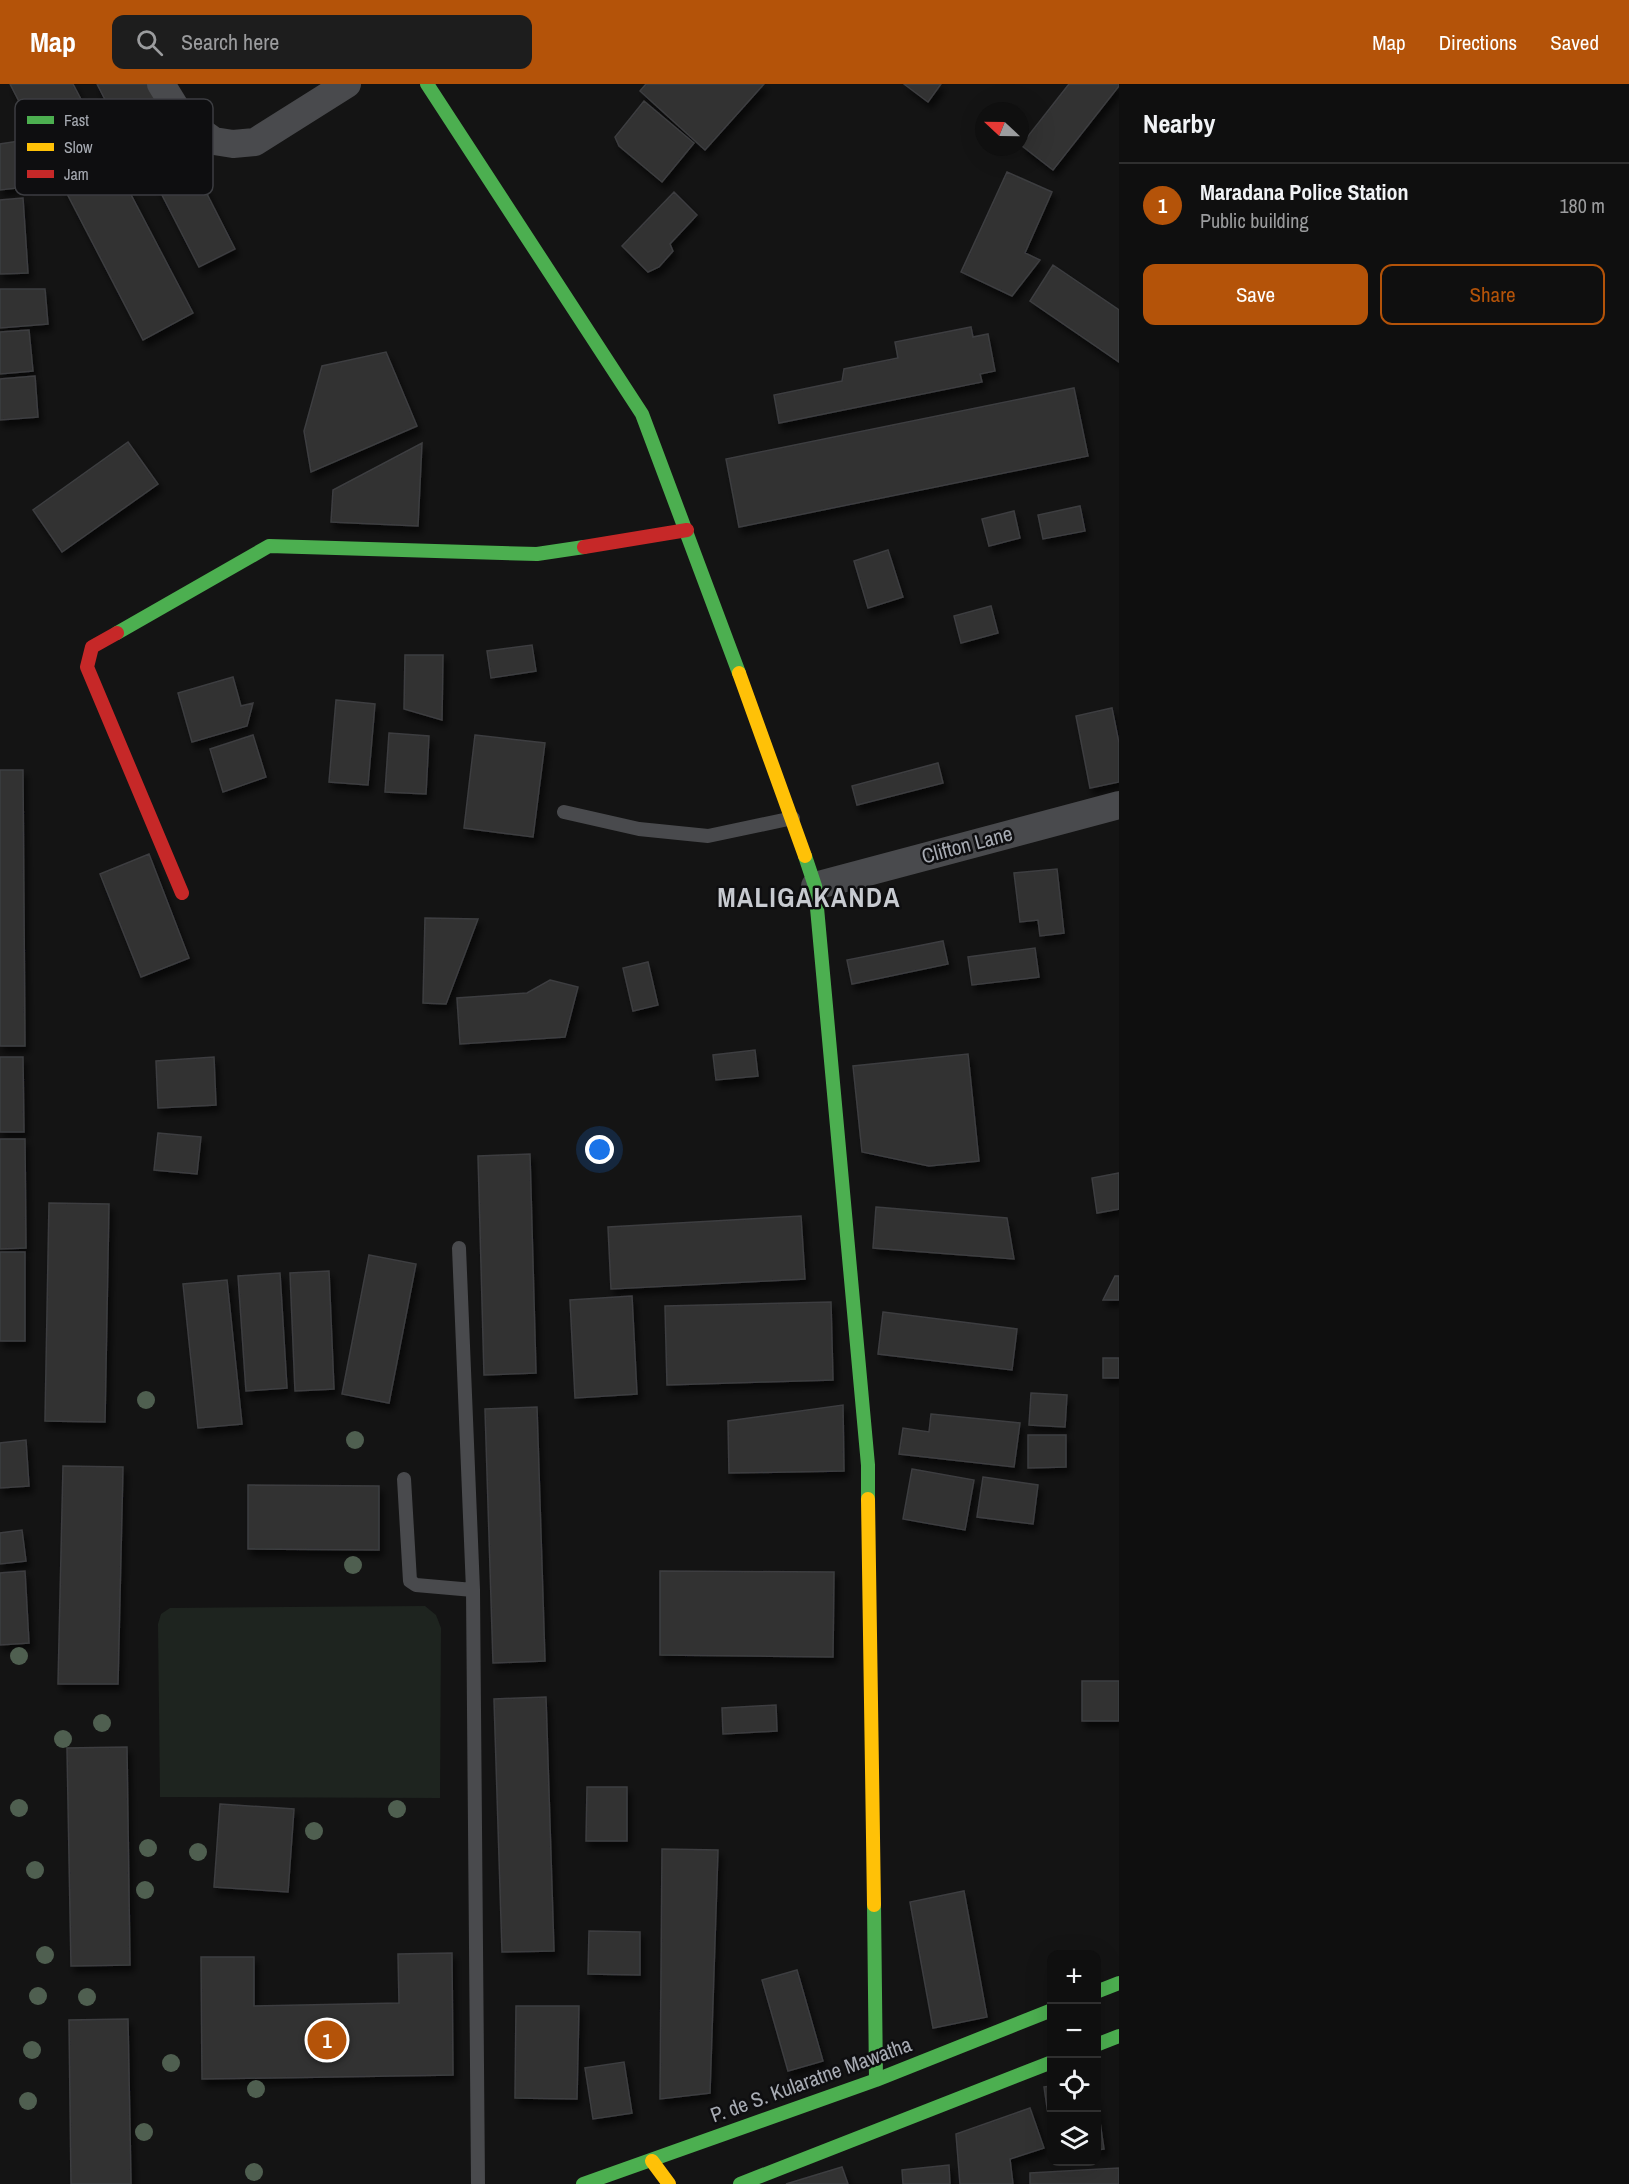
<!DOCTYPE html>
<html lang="en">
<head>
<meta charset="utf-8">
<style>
  body { margin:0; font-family:"Archivo Narrow",sans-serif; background:#1d1d1d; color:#f1f3f6 }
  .controls { position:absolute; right:18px; bottom:18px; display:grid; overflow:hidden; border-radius:12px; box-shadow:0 6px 24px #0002 }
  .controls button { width:54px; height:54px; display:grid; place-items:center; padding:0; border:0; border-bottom:2px solid #2f2f2f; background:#0f0f0f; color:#f1f3f6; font:30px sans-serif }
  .compass { position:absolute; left:975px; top:18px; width:54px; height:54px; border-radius:50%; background:#0f0f0f; box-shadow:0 6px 24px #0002; rotate:292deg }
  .you { position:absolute; left:600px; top:1066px; width:21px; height:21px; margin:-15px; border:4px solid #fff; border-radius:50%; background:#1a73e8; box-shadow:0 0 0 9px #1a73e833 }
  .badge { display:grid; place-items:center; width:39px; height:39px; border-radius:50%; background:#b45309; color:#fff; font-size:20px; font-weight:700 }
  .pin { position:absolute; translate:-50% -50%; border:3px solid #fff; box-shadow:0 2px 6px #0006 }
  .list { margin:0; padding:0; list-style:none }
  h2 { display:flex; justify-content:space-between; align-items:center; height:78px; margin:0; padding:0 24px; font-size:26px }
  h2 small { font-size:20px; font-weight:400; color:#9b9c9e }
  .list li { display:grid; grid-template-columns:39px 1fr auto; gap:18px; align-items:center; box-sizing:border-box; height:84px; padding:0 24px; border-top:2px solid #2f2f2f }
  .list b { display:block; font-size:22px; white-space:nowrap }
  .list p { margin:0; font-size:20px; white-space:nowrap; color:#9b9c9e }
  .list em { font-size:20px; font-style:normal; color:#9b9c9e }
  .actions { display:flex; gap:12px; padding:18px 24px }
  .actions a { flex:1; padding:14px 0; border:2px solid #b45309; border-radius:12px; text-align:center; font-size:21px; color:#b45309 }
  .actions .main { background:#b45309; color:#fff }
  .icon { flex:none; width:33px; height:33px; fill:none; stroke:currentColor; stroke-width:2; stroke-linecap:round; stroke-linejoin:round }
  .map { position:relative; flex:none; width:1119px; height:2100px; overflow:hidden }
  header { display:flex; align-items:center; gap:36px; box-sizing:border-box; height:84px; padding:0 30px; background:#b45309; color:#fff }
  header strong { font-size:28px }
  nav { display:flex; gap:33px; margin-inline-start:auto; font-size:21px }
  .search { width:420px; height:54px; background:#1d1d1d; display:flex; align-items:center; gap:15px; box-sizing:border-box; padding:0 21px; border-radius:12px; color:#9b9c9e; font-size:22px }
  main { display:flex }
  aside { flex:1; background:#0f0f0f }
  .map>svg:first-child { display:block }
</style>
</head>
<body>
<header>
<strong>Map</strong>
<div class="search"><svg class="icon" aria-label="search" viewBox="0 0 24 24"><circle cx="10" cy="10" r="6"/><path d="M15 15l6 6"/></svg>Search here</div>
<nav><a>Map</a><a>Directions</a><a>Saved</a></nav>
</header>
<main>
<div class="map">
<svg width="1119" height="2100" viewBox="0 0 1119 2100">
  <defs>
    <filter id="shadow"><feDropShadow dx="3.5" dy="6" stdDeviation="3" flood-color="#0009"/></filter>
  </defs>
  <rect width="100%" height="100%" fill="#141414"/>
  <path fill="#1e241f" d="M425 1522 436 1531 441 1544 440 1714 160 1713 158 1540 161 1530 170 1524Z"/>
  <path fill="#303031" stroke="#3d3e40" stroke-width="1.5" filter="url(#shadow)" d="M10 0H73L193 229 143 256Z
    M97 0H150L174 49 133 70Z
    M646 0H764L705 66 640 7Z
    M904 0H941L928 18Z
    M1069 0H1119V2L1053 86 1021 61Z
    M644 17 694 59 662 98 619 62 615 53Z
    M19 57 25 103 0 106V60Z
    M180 57 235 165 199 183 144 76Z
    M1007 88 1052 108 1025 169 1040 176 1012 212 961 188Z
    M674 108 697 131 670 160 673 167 659 183 648 188 622 162Z
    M23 114 28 189 0 190V116Z
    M1053 181 1119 226V278L1030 217Z
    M0 205H45L48 240 0 244Z
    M971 243 973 253 988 250 995 287 980 290 982 298 779 339 774 311 842 297 844 285 898 274 895 258Z
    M29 246 33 287 0 290V248Z
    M386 268 417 342 311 388 304 347 322 282Z
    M35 292 38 333 0 336V295Z
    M1074 304 1088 372 739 443 726 375Z
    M128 358 158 400 62 468 33 426Z
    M422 359 418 442 331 438 333 406Z
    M1080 422 1085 447 1043 455 1038 431Z
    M1014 427 1020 454 989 462 982 435Z
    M888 466 903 513 868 524 854 477Z
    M991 522 998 549 961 559 954 532Z
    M532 561 536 587 491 594 487 567Z
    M405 571H443L442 636 404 625Z
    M233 593 241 622 253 619 247 642 192 658 178 609Z
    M336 616 375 620 368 701 329 698Z
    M1112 624 1119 659V698L1090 704 1076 632Z
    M389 649 429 652 426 710 385 708Z
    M253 651 266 693 223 708 210 665Z
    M475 651 545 659 533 753 464 744Z
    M938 679 943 699 857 721 852 702Z
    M0 686H23L25 962H0Z
    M149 770 189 874 141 893 100 790Z
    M1057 785 1064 849 1040 852 1038 836 1020 838 1014 789Z
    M425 834 478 835 446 920 423 919Z
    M943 857 948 880 852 900 847 876Z
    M1035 864 1039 893 972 901 968 873Z
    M648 878 658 921 633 927 623 884Z
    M550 896 578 903 565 953 460 960 457 914 527 909Z
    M755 966 758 992 716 996 713 971Z
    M968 970 979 1077 929 1082 862 1068 853 982Z
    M0 973H23L24 1048H0Z
    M214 973 216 1021 158 1024 156 977Z
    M158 1049 201 1053 197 1090 154 1086Z
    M0 1055H25L26 1164 0 1165Z
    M530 1070 536 1289 484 1291 478 1072Z
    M1119 1089V1125L1097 1129 1092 1094Z
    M49 1119 109 1120 105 1338 45 1337Z
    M876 1123 1007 1134 1014 1175 873 1164Z
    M801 1132 805 1195 611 1205 608 1143Z
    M0 1168H25V1257H0Z
    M369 1171 416 1180 389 1319 342 1310Z
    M329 1187 334 1305 295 1307 290 1189Z
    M280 1189 287 1304 246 1307 238 1192Z
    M1115 1192H1119V1216H1103Z
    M227 1196 242 1340 198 1344 183 1200Z
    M632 1212 637 1310 575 1314 570 1216Z
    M831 1218 833 1296 667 1301 665 1222Z
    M883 1228 1017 1245 1012 1286 878 1270Z
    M1103 1274H1119V1294H1103Z
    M1031 1309 1067 1311 1065 1343 1029 1341Z
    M843 1321 844 1387 729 1389 728 1337Z
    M537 1323 545 1577 493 1579 485 1325Z
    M931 1330 1020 1339 1014 1383 899 1370 903 1344 929 1348Z
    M1028 1351H1066V1383L1028 1384Z
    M26 1356 29 1402 0 1404V1359Z
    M63 1382 123 1383 118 1600H58Z
    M912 1385 974 1396 965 1446 903 1435Z
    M983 1393 1038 1401 1033 1440 977 1433Z
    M248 1401 379 1402V1466L248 1465Z
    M22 1446 26 1477 0 1480V1449Z
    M25 1487 29 1559 0 1561V1489Z
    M660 1487 834 1488 833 1573 660 1571Z
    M1082 1597H1119V1637H1082Z
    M546 1613 554 1867 502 1868 494 1615Z
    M776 1621 777 1647 723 1650 722 1624Z
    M127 1663 130 1881 71 1882 67 1664Z
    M587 1703H627V1757H586Z
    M220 1720 294 1725 288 1808 214 1803Z
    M662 1765 718 1766 710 2009 660 2015Z
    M964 1807 987 1933 933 1944 910 1818Z
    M589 1847 640 1848V1891L588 1890Z
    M452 1869 453 1991 202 1995 201 1873H254V1922L399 1919 398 1870Z
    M797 1886 823 1977 788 1987 762 1896Z
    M516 1922H579L577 2015 515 2014Z
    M128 1935 131 2100H71L69 1936Z
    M624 1978 632 2029 593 2035 585 1984Z
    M1052 2002V2057L1044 2003Z
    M1096 2011 1104 2065 1096 2066Z
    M1030 2024 1044 2064 1010 2075 1013 2100H960L956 2050Z
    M949 2081 950 2100H903L902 2086Z
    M842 2083 848 2100H786Z
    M1119 2084V2100H1030V2089Z"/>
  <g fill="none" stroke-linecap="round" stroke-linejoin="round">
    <path stroke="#494a4d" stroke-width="14" d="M564 728 639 745 708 752 793 734
      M459 1164 473 1506 478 2100
      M404 1395 410 1497 416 1501 473 1506"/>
    <path stroke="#494a4d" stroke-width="28" d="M161 0 182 34 214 57 233 60 255 58 347 0
      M815 802 1119 721"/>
    <path stroke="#4caf50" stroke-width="14" d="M427 0 642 330 739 589
      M117 549 269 462 537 470 584 463
      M805 772 815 802 868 1381V1415
      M874 1821 876 1996
      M1096 1908 1119 1899
      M1096 1961 1119 1952
      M583 2100 876 1996 1052 1926
      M740 2100 1052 1978"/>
    <path stroke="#ffc107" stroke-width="14" d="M739 589 805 772
      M868 1415 874 1821
      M652 2077 669 2100"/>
    <path stroke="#c62828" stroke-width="14" d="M584 463 687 446
      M117 549 92 563 87 583 182 809"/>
  </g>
  <g fill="#4f5f50">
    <circle cx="146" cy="1316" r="9"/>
    <circle cx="355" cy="1356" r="9"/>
    <circle cx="353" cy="1481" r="9"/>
    <circle cx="19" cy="1572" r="9"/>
    <circle cx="102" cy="1639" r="9"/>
    <circle cx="63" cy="1655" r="9"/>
    <circle cx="19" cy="1724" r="9"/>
    <circle cx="397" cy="1725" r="9"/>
    <circle cx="314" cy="1747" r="9"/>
    <circle cx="148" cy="1764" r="9"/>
    <circle cx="198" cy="1768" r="9"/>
    <circle cx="35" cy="1786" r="9"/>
    <circle cx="145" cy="1806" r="9"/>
    <circle cx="45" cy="1871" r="9"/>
    <circle cx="38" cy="1912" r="9"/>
    <circle cx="87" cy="1913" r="9"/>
    <circle cx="32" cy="1966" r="9"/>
    <circle cx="171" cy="1979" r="9"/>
    <circle cx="256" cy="2005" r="9"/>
    <circle cx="28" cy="2017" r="9"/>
    <circle cx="144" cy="2048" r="9"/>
    <circle cx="254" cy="2088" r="9"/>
  </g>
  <g text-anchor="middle" stroke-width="5" stroke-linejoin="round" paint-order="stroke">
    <g font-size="21" fill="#a7abb3" stroke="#0e0e10">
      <text transform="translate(967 761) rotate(-15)" y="7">Clifton Lane</text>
      <text transform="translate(811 1996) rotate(-20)" y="7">P. de S. Kularatne Mawatha</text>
    </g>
    <g font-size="27" font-weight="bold" letter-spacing="1.5" fill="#c7cad0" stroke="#0e0e10">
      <text x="809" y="823">MALIGAKANDA</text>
    </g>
  </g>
  <rect x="15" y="15" width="198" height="96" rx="9" fill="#0e0e10" stroke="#3c3d41" stroke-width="1.5"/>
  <rect x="27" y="32" width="27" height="8" fill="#4caf50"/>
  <rect x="27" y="59" width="27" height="8" fill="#ffc107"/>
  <rect x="27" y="86" width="27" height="8" fill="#c62828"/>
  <g font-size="16" fill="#a7abb3">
    <text x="64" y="42">Fast</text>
    <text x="64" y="69">Slow</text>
    <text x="64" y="96">Jam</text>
  </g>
</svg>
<div class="controls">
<button>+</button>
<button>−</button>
<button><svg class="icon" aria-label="locate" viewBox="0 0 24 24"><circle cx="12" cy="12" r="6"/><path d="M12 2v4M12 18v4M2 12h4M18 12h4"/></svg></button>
<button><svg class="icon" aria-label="layers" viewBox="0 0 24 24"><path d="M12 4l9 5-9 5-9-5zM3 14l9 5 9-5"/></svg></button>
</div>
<svg class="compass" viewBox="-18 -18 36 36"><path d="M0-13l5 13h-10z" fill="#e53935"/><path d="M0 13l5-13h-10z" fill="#9b9c9e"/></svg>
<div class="you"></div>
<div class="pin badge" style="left:327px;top:1956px">1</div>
</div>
<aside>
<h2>Nearby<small></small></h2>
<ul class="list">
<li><span class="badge">1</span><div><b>Maradana Police Station</b><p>Public building</p></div><em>180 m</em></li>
</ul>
<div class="actions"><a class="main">Save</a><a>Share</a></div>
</aside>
</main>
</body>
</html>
